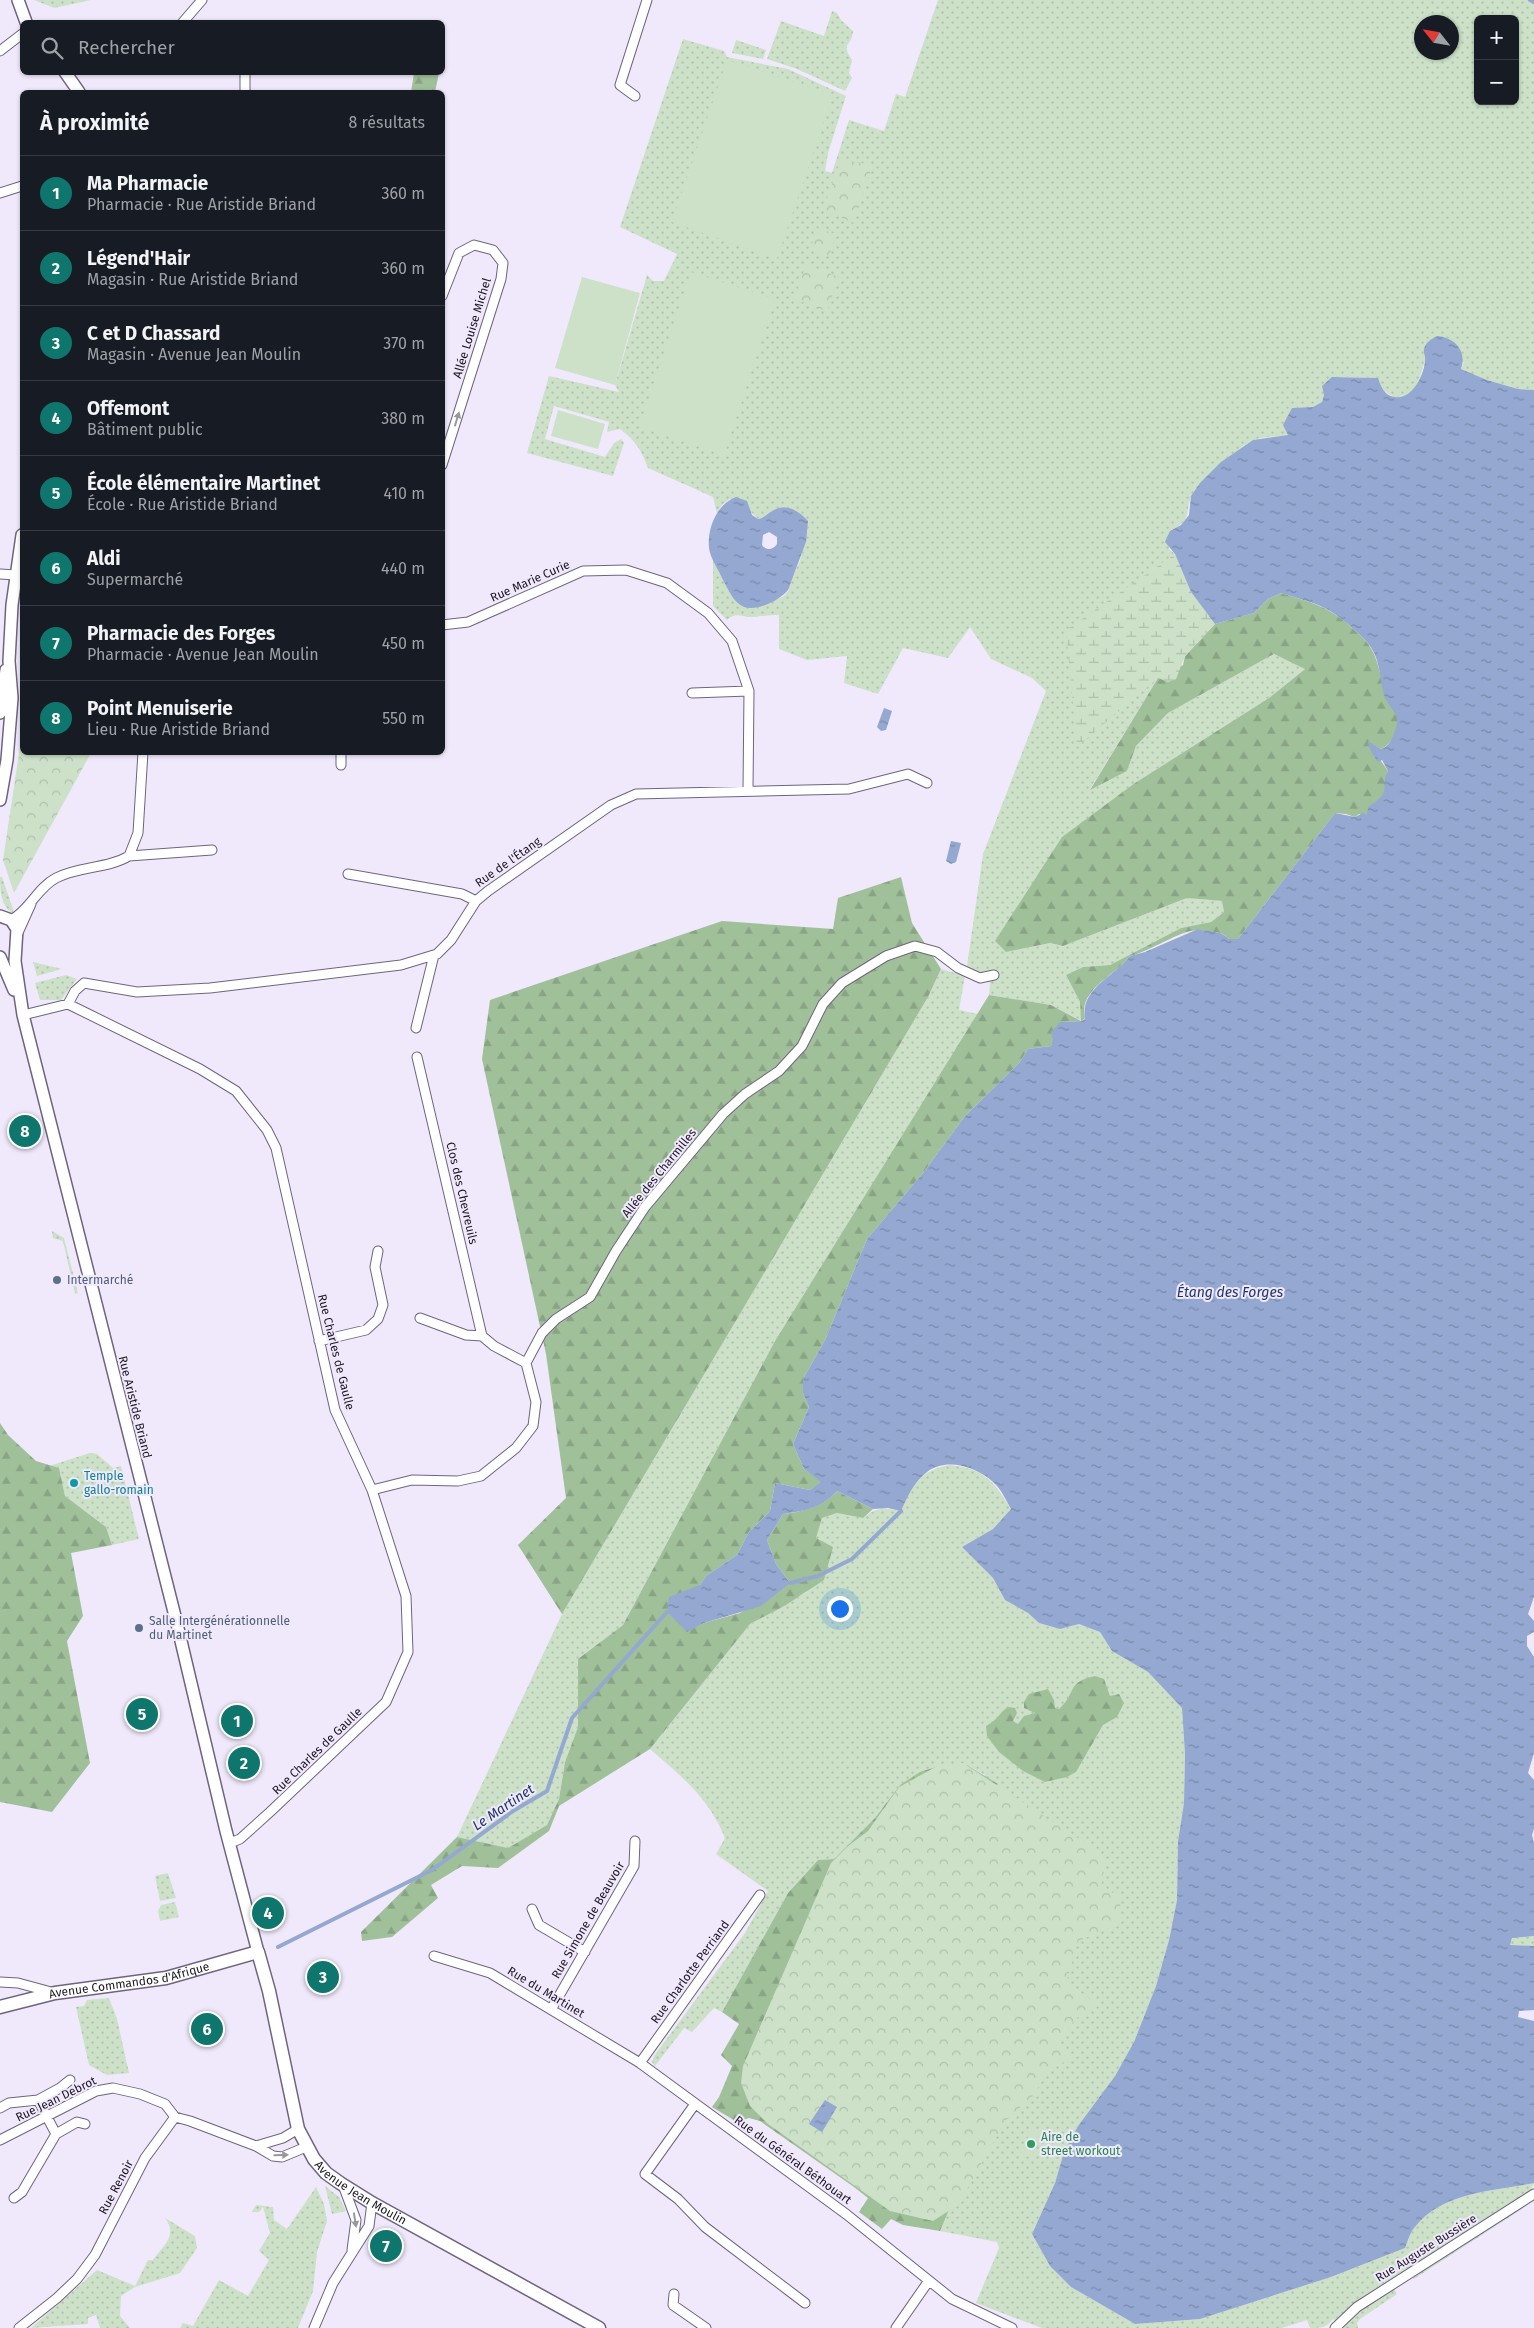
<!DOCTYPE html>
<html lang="fr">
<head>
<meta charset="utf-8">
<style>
  body { margin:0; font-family:"Fira Sans",sans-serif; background:#242831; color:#f1f3f6 }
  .controls { position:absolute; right:15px; top:15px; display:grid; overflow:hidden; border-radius:8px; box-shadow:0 1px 4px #0004 }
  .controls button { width:45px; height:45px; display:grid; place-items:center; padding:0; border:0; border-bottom:1px solid #363941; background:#171b24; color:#f1f3f6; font:25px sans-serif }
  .compass { position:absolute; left:1414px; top:15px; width:45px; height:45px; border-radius:50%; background:#171b24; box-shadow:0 1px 4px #0004; rotate:301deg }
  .you { position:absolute; left:839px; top:1608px; width:18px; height:18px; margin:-12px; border:4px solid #fff; border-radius:50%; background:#1a73e8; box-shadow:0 0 0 8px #1a73e833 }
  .badge { display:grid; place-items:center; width:32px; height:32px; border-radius:50%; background:#0f766e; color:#fff; font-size:16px; font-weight:700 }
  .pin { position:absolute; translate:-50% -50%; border:2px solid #fff; box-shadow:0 1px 5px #0006 }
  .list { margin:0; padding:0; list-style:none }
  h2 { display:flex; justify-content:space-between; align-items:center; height:65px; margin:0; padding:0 20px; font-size:21px }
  h2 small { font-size:16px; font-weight:400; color:#9ea1a6 }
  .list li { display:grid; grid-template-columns:32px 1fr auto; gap:15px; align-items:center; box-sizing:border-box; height:75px; padding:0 20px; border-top:1px solid #363941 }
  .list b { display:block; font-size:19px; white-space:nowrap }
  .list p { margin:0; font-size:16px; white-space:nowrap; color:#9ea1a6 }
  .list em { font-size:16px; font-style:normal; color:#9ea1a6 }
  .icon { flex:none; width:28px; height:28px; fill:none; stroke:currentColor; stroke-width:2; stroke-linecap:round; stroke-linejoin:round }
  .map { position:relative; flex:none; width:1534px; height:2328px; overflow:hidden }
  .search { position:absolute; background:#171b24; box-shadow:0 1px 4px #0004; left:20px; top:20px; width:425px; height:55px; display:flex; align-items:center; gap:12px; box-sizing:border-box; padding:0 18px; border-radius:8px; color:#9ea1a6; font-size:19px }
  .panel { position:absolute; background:#171b24; box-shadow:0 1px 4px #0004; left:20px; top:90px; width:425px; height:665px; border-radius:8px }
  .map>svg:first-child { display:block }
</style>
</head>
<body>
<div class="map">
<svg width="1534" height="2328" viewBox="0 0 1534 2328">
  <defs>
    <pattern id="grass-dots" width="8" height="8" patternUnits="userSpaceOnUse" patternTransform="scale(1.25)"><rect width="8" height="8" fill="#cce1c8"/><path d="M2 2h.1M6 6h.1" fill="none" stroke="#afc0ac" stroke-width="1.8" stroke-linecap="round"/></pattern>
    <pattern id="forest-firs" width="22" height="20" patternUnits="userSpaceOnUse" patternTransform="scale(1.25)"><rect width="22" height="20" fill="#a0c09a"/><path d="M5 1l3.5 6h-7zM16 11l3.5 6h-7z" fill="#89a484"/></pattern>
    <pattern id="wetland-marsh" width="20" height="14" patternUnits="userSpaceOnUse" patternTransform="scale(1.25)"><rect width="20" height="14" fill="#cce1c8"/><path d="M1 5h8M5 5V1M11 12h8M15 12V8" fill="none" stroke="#afc0ac"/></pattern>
    <pattern id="park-crowns" width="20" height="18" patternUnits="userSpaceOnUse" patternTransform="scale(1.25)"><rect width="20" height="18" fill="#cce1c8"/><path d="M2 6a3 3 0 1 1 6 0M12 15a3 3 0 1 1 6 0" fill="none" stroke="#afc0ac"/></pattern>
    <pattern id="water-ripples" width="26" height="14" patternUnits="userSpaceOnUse" patternTransform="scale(1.25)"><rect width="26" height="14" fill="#94a8d1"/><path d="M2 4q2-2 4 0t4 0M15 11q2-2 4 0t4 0" fill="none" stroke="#7888a9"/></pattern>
  </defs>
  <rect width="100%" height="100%" fill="#f0e9fc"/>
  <path fill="url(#grass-dots)" fill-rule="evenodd" d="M34 0H91L54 8Z
    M938 0H1534V390L1518 389 1487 380 1461 369 1464 362 1425 361C1422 369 1420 380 1415 387 1402 406 1383 396 1377 378L1341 377 1324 395 1322 402 1313 407 1292 408 1289 435C1278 437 1264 436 1254 440 1241 445 1196 484 1191 497 1184 516 1193 519 1170 531L1169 549 1175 554 1066 631 1158 678 1090 789 1127 771 1136 746 1168 713 1274 654 1306 668 1269 698 1135 783 995 941 1006 952 1050 943 1063 946 1187 898 1222 901 1224 912 1211 922 1181 928 1110 965 1083 967 1066 975 1080 1002 1082 1021 1051 1005 989 995 990 982 967 966 983 854 1046 691 1032 678 991 659 970 627 948 658 903 648 878 694 844 683 847 656 807 660 779 649V615C770 615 762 616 754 617 743 618 736 611 727 620L713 606V558L728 590 758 607 784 596 789 590 787 589 800 561 808 521C799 511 786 502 772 511 767 514 764 518 758 519L750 511 730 499 722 505 717 513 713 497 648 468C642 451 635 440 620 429L607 432 609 422 554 406 545 439 605 457 614 443 621 439 624 443 613 476 527 453 549 376 619 392 615 385 647 275 653 281H664L677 254 620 227 683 39 724 51 727 57 788 69 846 96 828 153 825 171 832 173 849 120 884 131 896 94 905 97ZM1478 19H1515V101H1478ZM1422 22H1452V52H1422Z
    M832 11 837 13 841 20 853 31C852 47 840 42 852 60L849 73 852 78 845 91 797 69 767 59 781 21 824 36Z
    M736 40 766 50 763 59 732 53Z
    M0 877H2L14 912 12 913C1 905 0 891 0 877Z
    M33 962 62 969 37 976Z
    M941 969 965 976 959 1010 978 1014 775 1341 623 1625 578 1659V1727L565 1762 559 1799 547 1825 508 1848 457 1837 562 1614 928 997Z
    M66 975 77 979 61 1000H40L35 983Z
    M52 1231 64 1238 78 1293 75 1294 63 1241 53 1238Z
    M90 1453 97 1454 113 1468 121 1466 139 1539 112 1545 106 1527 65 1496 59 1468 49 1466Z
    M950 1465C983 1468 995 1482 1011 1509L993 1529 962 1547 993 1578 1005 1600 1028 1613 1039 1623 1060 1629 1079 1624 1100 1632 1112 1651 1148 1672 1182 1708 1185 1754 1184 1803 1178 1841 1177 1900 1169 1940 1156 1986 1134 2042 1115 2076 1078 2126 1064 2152 1055 2183 1032 2234 1050 2266 1071 2287 1135 2324 1200 2319 1331 2277 1405 2248C1408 2241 1410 2232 1415 2227 1442 2192 1494 2191 1534 2183L1522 2209 1414 2279 1412 2277 1394 2289 1397 2294 1360 2319 1357 2323 1358 2328H1344L1333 2319C1326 2328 1321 2328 1310 2328L1307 2320 1282 2328H1042L976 2303 999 2248 997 2242 940 2231 958 2189 985 1775 967 1765 939 1766 900 1785 875 1818 834 1859 818 1860 788 1893 722 2012 714 2008 692 2032 684 2028 655 2066 652 2062 654 2056 745 1933 768 1891 716 1854 725 1838C709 1798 682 1777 650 1749L750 1624 807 1592 815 1538 822 1518 837 1513 863 1518C879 1505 883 1509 901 1510 912 1485 921 1470 950 1465Z
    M168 1873 176 1898 160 1901 155 1876Z
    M175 1902 179 1917 160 1921 158 1911 161 1905Z
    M1534 1936V1946H1509L1512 1938Z
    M109 1998 117 2019 129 2073 107 2075 89 2065 76 2007 84 2006 87 2000Z
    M325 2186 339 2197 346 2211 332 2214Z
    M316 2187 324 2204 327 2221 317 2252 313 2291 298 2328H180L183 2323 193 2326 219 2280 248 2296 269 2260 259 2251 270 2233 263 2207 259 2212H252L256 2205 273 2207 274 2220 287 2229Z
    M165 2218 195 2236 197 2248 180 2273 135 2287 121 2296 120 2316 130 2328H100L96 2315 88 2318V2324L31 2328 97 2270 135 2286 148 2260H153C162 2246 179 2236 165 2218Z"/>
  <path fill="url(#forest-firs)" d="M414 73H439L435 92H411Z
    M1281 593C1293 597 1306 600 1317 605 1334 611 1351 626 1363 638 1380 655 1379 677 1387 698 1390 707 1398 711 1398 722 1398 731 1390 746 1381 749L1368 742 1388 771C1385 778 1388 785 1385 792 1383 798 1371 809 1367 816L1359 814 1355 817 1346 814 1335 813 1238 939H1229C1222 932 1218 932 1208 932 1204 932 1200 929 1197 930 1179 931 1151 951 1130 956 1115 976 1078 989 1085 1018L1082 1021 1060 1022 1051 1046 1028 1049 1020 1062 965 1116 923 1173 867 1239 826 1338 803 1379V1393L809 1407 793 1444 804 1469 822 1482 810 1490 775 1483 770 1511 749 1532 737 1555 706 1576 700 1585 687 1631 704 1623 740 1613 790 1583 776 1564 767 1540 783 1514C802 1512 824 1506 837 1491L873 1509 863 1518 837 1513 822 1518 816 1538 833 1547 824 1580 786 1605 750 1624 650 1749 559 1806 549 1831 498 1868 462 1866 431 1885 438 1898 392 1937 362 1941 361 1932 457 1837 508 1848 547 1825 559 1799 565 1762 578 1727V1659L623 1625 775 1341 989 995 1051 1005 1081 1021 1080 1002 1066 975 1083 967 1110 965 1181 928 1211 922 1224 912 1222 901 1187 898 1063 946 1050 943 1006 952 995 941 1062 837 1135 783 1269 698 1305 669 1274 654 1168 713 1136 746 1127 771 1090 790 1158 678 1183 665 1185 656 1215 624 1254 613 1268 599Z
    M901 877 912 923 941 969 928 997 562 1614 518 1545 566 1498 546 1354 482 1059 490 1000 722 921 833 929 838 898Z
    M0 1423 8 1435 36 1461 59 1468 65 1496 106 1527 112 1545 71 1553 83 1616 67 1641 90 1763 52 1812 0 1802Z
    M1095 1676 1104 1679 1110 1696 1119 1694 1124 1703 1117 1717 1103 1725 1076 1772 1067 1777 1045 1782 1023 1771 999 1752 987 1736 986 1726C999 1719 998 1714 1008 1707L1015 1708 1017 1713 1013 1721 1018 1724 1024 1716 1035 1713 1024 1708V1702L1029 1694 1048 1689 1054 1700 1055 1708 1059 1709C1077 1693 1066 1682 1095 1676Z
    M967 1765 998 1784 990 1796 958 2189 940 2231 903 2225 891 2219 882 2229 859 2212 868 2198 854 2187 760 2121 749 2118 737 2122 712 2107 719 2097 732 2066 721 2055 739 2024 722 2012 788 1893 818 1860 834 1859 875 1818 900 1785 920 1772 939 1766Z"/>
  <path fill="url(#wetland-marsh)" d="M1175 554 1191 592 1215 624 1185 656 1176 679 1168 682 1158 678 1077 747 1066 630Z"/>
  <path fill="url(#park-crowns)" d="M840 161 873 164 854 223 823 210Z
    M817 228 836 234 829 256 810 250Z
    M806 265 839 277 827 311 794 299Z
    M22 733V752L91 753 14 893 3 860Z
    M963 1763 1105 1856 1101 1889 1121 1895 1119 1924 1078 1941 1066 1984 1095 2001 1088 2014 1076 2018 1058 2042 1072 2056 1045 2075 1034 2095 1006 2120 958 2205 933 2221 890 2211 768 2124 750 2106 741 2083 743 2066 831 1863 848 1846 868 1831 899 1787 939 1765Z"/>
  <path fill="#cce1c8" d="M727 60 833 95 777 259 672 222Z
    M691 272 775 299 724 455 639 427Z
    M582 277 640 293 615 385 555 368Z
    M558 410 605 424 598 449 551 436Z
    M1031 2130 1041 2134 1031 2158 1021 2154Z"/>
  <path fill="url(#water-ripples)" fill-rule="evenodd" d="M1438 336C1456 338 1467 352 1461 369L1487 380 1518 389 1534 390V1597L1528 1614 1534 1621V1632L1527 1636V1646L1534 1657V1753L1528 1773 1534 1780V1829L1532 1835 1534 1843V1936L1512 1938 1510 1945 1534 1946V2010L1519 2011 1518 2017 1534 2021V2183C1494 2191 1442 2192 1415 2227 1410 2232 1408 2241 1405 2248L1331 2277 1200 2319 1135 2324 1071 2287 1050 2266 1032 2234 1055 2183 1064 2152 1078 2126 1115 2076 1134 2042 1156 1986 1169 1940 1177 1900 1178 1841 1184 1803 1185 1754 1182 1708 1148 1672 1112 1651 1100 1632 1079 1624 1060 1629 1039 1623 1028 1613 1005 1600 993 1578 962 1547 993 1529 1011 1509C1006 1500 1001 1489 994 1483 977 1467 947 1457 927 1472 914 1482 907 1497 901 1511L888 1508 873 1509 837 1491C822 1508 804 1511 783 1514L767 1540 776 1564 790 1583 761 1606 704 1623 687 1632 667 1612 669 1597 700 1585 706 1576 737 1555 749 1532 770 1511 775 1483 810 1490 821 1482 804 1469 793 1444 809 1407 803 1393V1379L826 1338 867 1239 923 1173 965 1116 1020 1062 1028 1049 1051 1046 1053 1039 1051 1032 1060 1022 1082 1021 1085 1019C1080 988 1114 977 1130 956L1145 952 1198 929C1210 933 1219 929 1229 939H1238L1335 813 1355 817 1363 813 1367 815 1368 807C1395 789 1378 791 1388 771L1382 760 1378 762C1373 755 1369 750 1368 741L1381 749C1388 747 1390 742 1393 736 1405 709 1387 712 1383 691 1379 672 1380 655 1364 639 1351 626 1334 611 1318 605 1306 600 1293 597 1281 593L1268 599 1254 613 1215 624 1191 592 1175 554 1165 542 1170 531 1181 525 1189 515 1191 496 1200 483 1221 462 1253 440 1288 435 1283 425 1292 408 1313 407 1322 402 1324 395 1322 386 1332 377 1378 378C1381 387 1385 396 1395 397 1412 400 1424 375 1425 361 1426 357 1423 352 1424 349 1426 342 1432 338 1438 336Z
    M736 497 747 501 752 515 758 519C764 518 767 514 772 511 786 502 799 511 808 521L806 542 788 590C781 599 758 612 744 607 733 602 728 589 723 580 719 570 710 558 709 548 707 528 717 504 736 497ZM769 532 777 537V544C773 550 766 551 762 545L763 535Z
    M884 708 892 711 886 730 881 731 877 727Z
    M951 841 961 843 956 862 951 864 946 861Z
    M825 2100 837 2107 822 2132 809 2124Z"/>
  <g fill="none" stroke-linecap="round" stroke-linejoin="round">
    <path stroke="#94a8d1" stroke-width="4" d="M1530 0 1534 2
      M790 1583 818 1576 852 1559 901 1511
      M278 1947 432 1870 513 1811 547 1791 572 1718 667 1612"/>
    <defs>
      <path id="minor" d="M183 22 202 0
        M0 51 22 34
        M245 92V72
        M635 96 620 85 647 0
        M0 193 22 186
        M442 296 459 253 474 245 493 250 503 263 501 279 442 465
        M0 574 16 575
        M442 625 468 622 583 571 626 570 667 583 708 613 732 641 749 691 748 790
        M692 693 749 691
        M341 765V752
        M129 856 212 850
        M348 874 462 894 476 901
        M11 920C29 911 37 888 56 878 79 866 107 869 129 856L138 833 143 752
        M17 935 31 904
        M68 1004 75 991 84 983 137 992 210 988 401 965 437 954 451 940 476 901 488 891 611 805 636 794 849 789 908 774 927 783
        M23 1015 68 1004 200 1069 236 1091 267 1130 276 1148 335 1410 372 1490 406 1596 408 1652 386 1702 270 1812 240 1839 230 1843
        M416 1028 434 955
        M417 1057 482 1336 494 1346 526 1363
        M420 1318 466 1335 482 1336
        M319 1341 366 1330 378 1319 383 1305 375 1267 378 1251
        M372 1490 412 1480 458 1481 481 1476 516 1448 533 1426 536 1402 526 1363 542 1333 556 1319 590 1297 616 1251 645 1207 723 1114 745 1094 779 1071 802 1046 823 1004 842 983 886 956 915 946 937 952 958 968 980 978 994 975
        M532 1909 539 1925 585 1952
        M434 1956 490 1973 640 2063 846 2214 952 2299 1012 2328
        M0 1982 18 1983 55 1993
        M552 2008 634 1866 635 1841
        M640 2063 760 1895
        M38 2100 60 2088 70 2080
        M695 2104 645 2174 678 2199 705 2227 805 2303
        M0 2108 9 2103 38 2100 56 2134 22 2192 14 2198
        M56 2134 77 2122 85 2124
        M0 2140 96 2091 113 2088 140 2094 165 2104 175 2117
        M256 2146 283 2138 298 2129
        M343 2185 356 2220 352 2250
        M674 2294 673 2305 706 2328
        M19 2328 57 2298 77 2279 95 2255 145 2158 175 2117 190 2121 256 2146 273 2156 282 2157 306 2147
        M314 2328 333 2283 369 2226 372 2203
        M896 2328 928 2282
        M1335 2328 1357 2307 1534 2194"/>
      <path id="tertiary" d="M18 0 26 22
        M65 72 79 92
        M0 713 6 670
        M0 800 7 760 12 698 9 661 12 605 22 535
        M0 916 11 920 17 929 15 961 23 1015 177 1624 226 1831 258 1952
        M0 957 14 990"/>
      <g id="secondary">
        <path id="s1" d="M0 2007 55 1993 166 1978 258 1952 269 1991 298 2129 314 2159 326 2173 340 2183 372 2203 599 2328"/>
      </g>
    </defs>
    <use href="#minor" stroke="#6f647f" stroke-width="11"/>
    <use href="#tertiary" stroke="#6f647f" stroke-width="14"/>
    <use href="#secondary" stroke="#6f647f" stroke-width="15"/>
    <use href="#minor" stroke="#fff" stroke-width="9"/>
    <use href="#tertiary" stroke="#fff" stroke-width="11"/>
    <use href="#secondary" stroke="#fff" stroke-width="12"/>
  </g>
  <defs><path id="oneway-solid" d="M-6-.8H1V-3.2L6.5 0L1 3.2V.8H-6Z" transform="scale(1.25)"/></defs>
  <g fill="#99979c">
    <use href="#oneway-solid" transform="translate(457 419) rotate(-73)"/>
    <use href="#oneway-solid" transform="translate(281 2155) rotate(-2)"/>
    <use href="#oneway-solid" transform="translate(355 2220) rotate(81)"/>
  </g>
  <g fill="#5c6f8a" stroke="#f0e9fc" stroke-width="2">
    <circle cx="57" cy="1280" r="5"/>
    <circle cx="139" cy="1628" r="5"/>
  </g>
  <circle fill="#0f9aa8" stroke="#f0e9fc" stroke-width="2" cx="74" cy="1483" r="5"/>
  <circle fill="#2e9e5b" stroke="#f0e9fc" stroke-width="2" cx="1031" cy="2144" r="5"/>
  <g text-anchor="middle" stroke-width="4" stroke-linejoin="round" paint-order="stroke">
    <g font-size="12" fill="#1c1722" stroke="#f0e9fc">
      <text transform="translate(472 328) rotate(-73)" y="4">Allée Louise Michel</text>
      <text transform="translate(530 581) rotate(-24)" y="4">Rue Marie Curie</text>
      <text transform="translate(508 862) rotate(-35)" y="4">Rue de l'Étang</text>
      <text transform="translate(659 1173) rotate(-51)" y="4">Allée des Charmilles</text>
      <text transform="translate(462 1193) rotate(77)" y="4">Clos des Chevreuils</text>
      <text transform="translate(336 1352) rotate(76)" y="4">Rue Charles de Gaulle</text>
      <text transform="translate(135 1407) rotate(76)" y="4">Rue Aristide Briand</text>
      <text transform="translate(317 1751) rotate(-44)" y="4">Rue Charles de Gaulle</text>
      <text transform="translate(588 1920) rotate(-60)" y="4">Rue Simone de Beauvoir</text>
      <text transform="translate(690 1972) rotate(-54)" y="4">Rue Charlotte Perriand</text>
      <text dy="4" stroke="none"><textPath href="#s1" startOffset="132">Avenue Commandos d'Afrique</textPath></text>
      <text transform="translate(546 1992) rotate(31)" y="4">Rue du Martinet</text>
      <text transform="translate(56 2099) rotate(-26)" y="4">Rue Jean Debrot</text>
      <text transform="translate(793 2160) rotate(36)" y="4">Rue du Général Béthouart</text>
      <text transform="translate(116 2187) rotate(-62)" y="4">Rue Renoir</text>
      <text dy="4" stroke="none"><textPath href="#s1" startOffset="538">Avenue Jean Moulin</textPath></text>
      <text transform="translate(1426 2248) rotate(-32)" y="4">Rue Auguste Bussière</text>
    </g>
    <g font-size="12" fill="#4e5e75" stroke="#f0e9fc" text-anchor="start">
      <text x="67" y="1284">Intermarché</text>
      <text x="149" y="1625">Salle Intergénérationnelle<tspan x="149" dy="14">du Martinet</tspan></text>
    </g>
    <g font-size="12" fill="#0d838f" stroke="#f0e9fc" text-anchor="start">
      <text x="84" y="1480">Temple<tspan x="84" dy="14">gallo-romain</tspan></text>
    </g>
    <g font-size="12" fill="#27864d" stroke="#f0e9fc" text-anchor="start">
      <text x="1041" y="2141">Aire de<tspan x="1041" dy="14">street workout</tspan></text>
    </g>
    <g font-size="14" font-style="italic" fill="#203669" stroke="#f0e9fc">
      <text x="1230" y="1297">Étang des Forges</text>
      <text transform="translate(503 1807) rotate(-34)" y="5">Le Martinet</text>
    </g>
  </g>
</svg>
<div class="controls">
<button>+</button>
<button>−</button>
</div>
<svg class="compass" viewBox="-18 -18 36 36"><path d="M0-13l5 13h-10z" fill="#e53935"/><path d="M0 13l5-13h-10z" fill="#9ea1a6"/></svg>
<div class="you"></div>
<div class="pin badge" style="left:237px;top:1721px">1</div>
<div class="pin badge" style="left:244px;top:1763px">2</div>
<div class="pin badge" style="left:323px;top:1977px">3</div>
<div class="pin badge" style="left:268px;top:1913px">4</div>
<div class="pin badge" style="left:142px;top:1714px">5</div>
<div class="pin badge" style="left:207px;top:2029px">6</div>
<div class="pin badge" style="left:386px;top:2246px">7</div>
<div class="pin badge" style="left:25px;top:1131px">8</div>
<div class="search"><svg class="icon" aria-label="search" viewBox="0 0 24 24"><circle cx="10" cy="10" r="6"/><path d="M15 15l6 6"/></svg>Rechercher</div>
<section class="panel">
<h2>À proximité<small>8 résultats</small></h2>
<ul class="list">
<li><span class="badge">1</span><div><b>Ma Pharmacie</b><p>Pharmacie · Rue Aristide Briand</p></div><em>360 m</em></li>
<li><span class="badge">2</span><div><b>Légend'Hair</b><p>Magasin · Rue Aristide Briand</p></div><em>360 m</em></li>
<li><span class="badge">3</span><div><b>C et D Chassard</b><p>Magasin · Avenue Jean Moulin</p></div><em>370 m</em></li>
<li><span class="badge">4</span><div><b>Offemont</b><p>Bâtiment public</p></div><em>380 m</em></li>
<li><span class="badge">5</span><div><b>École élémentaire Martinet</b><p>École · Rue Aristide Briand</p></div><em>410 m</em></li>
<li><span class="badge">6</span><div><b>Aldi</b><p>Supermarché</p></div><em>440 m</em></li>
<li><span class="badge">7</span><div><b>Pharmacie des Forges</b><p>Pharmacie · Avenue Jean Moulin</p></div><em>450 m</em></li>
<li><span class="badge">8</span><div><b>Point Menuiserie</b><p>Lieu · Rue Aristide Briand</p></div><em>550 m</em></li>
</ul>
</section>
</div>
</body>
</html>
